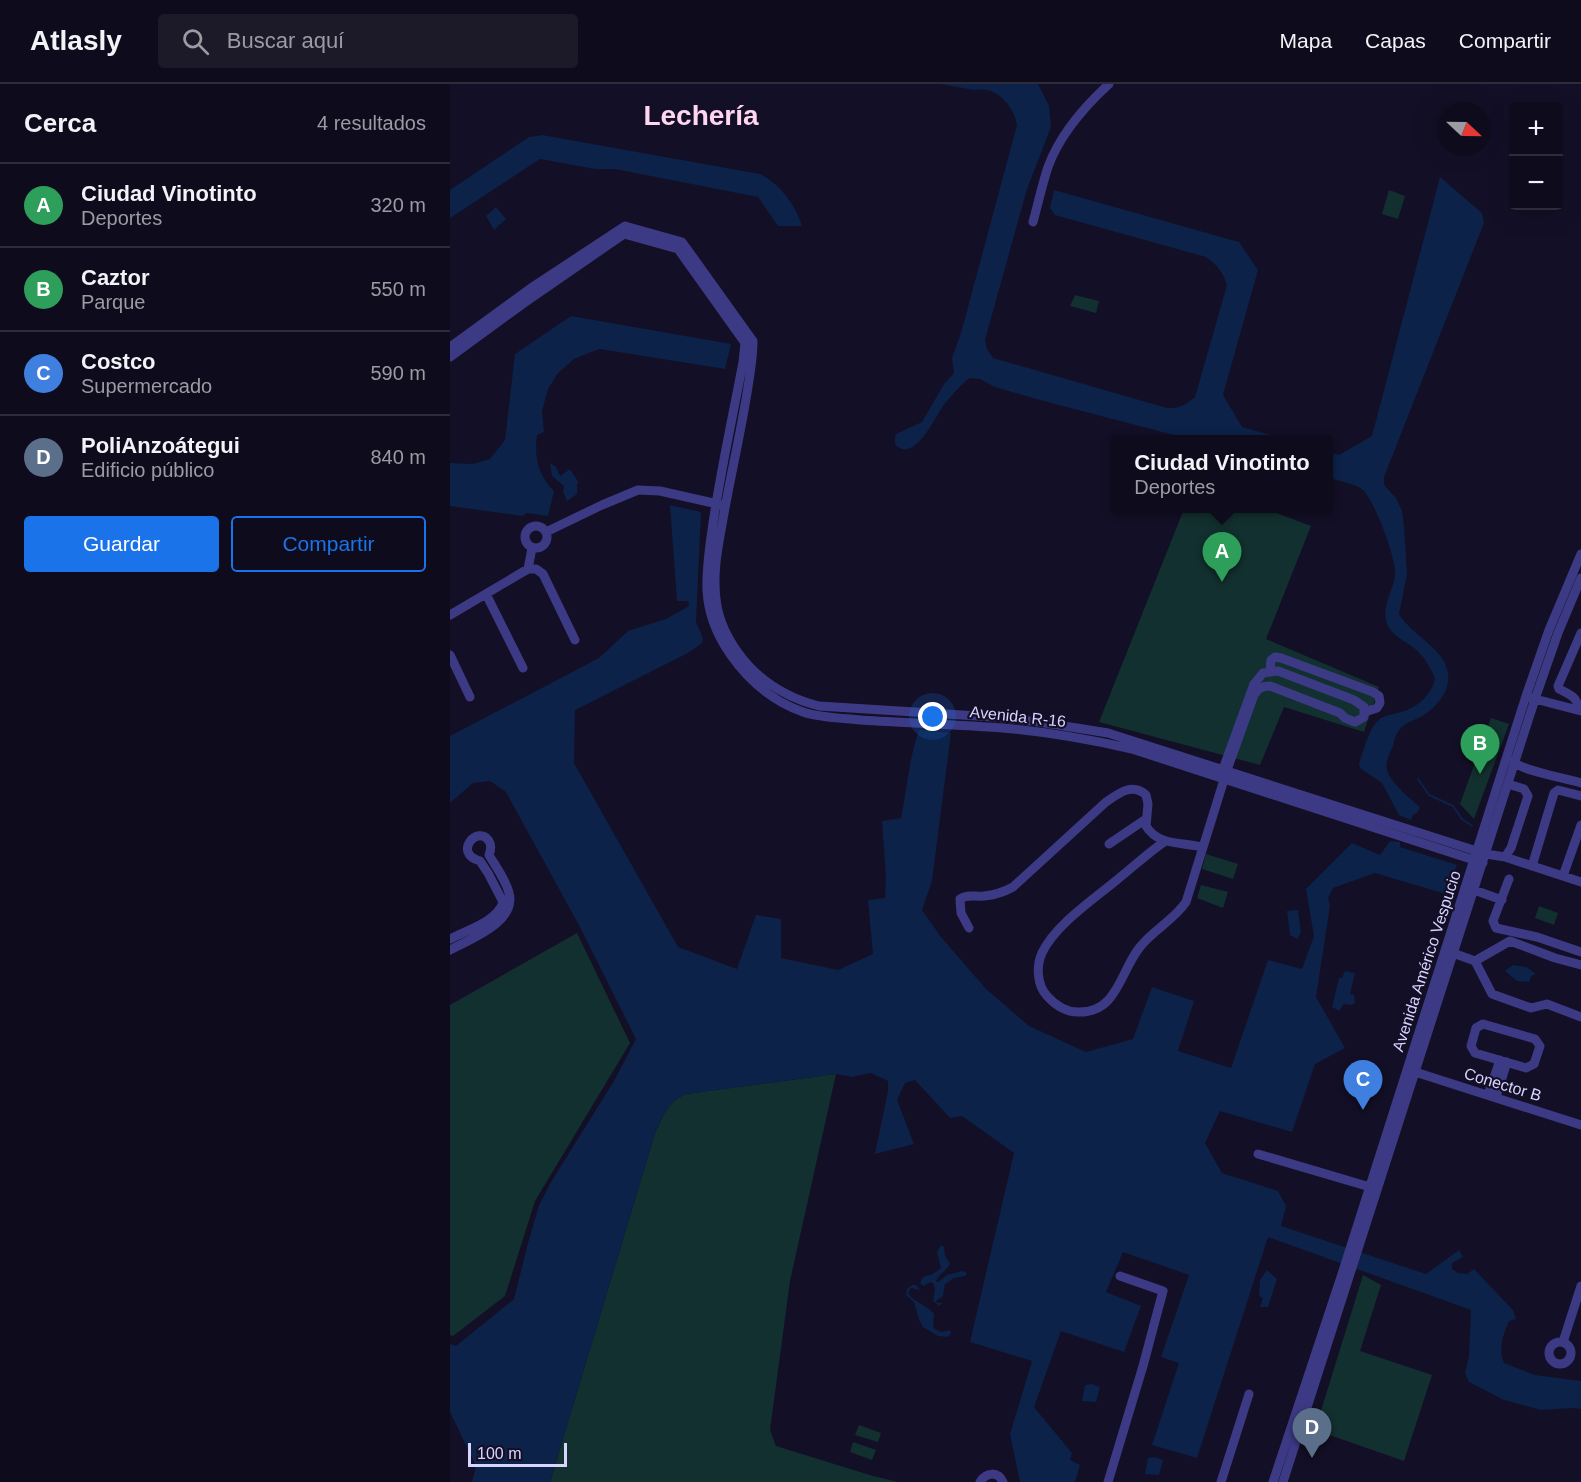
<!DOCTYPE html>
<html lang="es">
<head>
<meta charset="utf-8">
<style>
  body { margin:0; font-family:Arial,sans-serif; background:#1c1929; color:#f1f3f6 }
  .controls { position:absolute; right:18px; top:18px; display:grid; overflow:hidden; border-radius:6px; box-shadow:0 6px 24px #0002 }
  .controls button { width:54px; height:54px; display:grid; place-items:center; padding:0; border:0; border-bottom:2px solid #2e2b3b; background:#0e0b1c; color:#f1f3f6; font:30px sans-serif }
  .compass { position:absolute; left:987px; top:18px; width:54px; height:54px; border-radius:50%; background:#0e0b1c; box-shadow:0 6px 24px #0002; rotate:112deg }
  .scale { position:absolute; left:18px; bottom:15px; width:99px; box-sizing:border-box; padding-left:6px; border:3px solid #d9d4ff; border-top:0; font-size:16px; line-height:21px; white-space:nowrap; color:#d9d4ff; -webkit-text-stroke:4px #130f26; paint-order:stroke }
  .you { position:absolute; left:483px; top:633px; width:21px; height:21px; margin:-15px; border:4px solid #fff; border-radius:50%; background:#1a73e8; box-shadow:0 0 0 9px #1a73e833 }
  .badge { display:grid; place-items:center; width:39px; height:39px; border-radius:50%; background:#1a73e8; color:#fff; font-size:20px; font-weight:700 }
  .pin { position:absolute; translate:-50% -50px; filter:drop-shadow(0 2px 3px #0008) }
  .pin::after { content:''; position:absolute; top:32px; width:21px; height:18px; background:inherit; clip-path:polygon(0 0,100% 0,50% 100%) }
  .popup { position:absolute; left:661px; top:351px; width:222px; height:78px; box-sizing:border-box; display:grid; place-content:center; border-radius:6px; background:#0e0b1c; filter:drop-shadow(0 2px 4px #0005); font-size:20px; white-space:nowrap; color:#9b9ba3 }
  .popup b { font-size:22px; color:#f1f3f6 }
  .popup::after { content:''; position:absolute; left:50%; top:100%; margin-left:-12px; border:12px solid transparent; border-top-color:#0e0b1c }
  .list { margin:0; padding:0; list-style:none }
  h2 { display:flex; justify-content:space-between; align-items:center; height:78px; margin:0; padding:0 24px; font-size:26px }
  h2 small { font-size:20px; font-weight:400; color:#9b9ba3 }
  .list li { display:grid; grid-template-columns:39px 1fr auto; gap:18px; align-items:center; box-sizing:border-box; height:84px; padding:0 24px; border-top:2px solid #2e2b3b }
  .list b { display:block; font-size:22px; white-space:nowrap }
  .list p { margin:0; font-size:20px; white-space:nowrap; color:#9b9ba3 }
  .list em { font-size:20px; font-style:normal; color:#9b9ba3 }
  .actions { display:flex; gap:12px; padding:18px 24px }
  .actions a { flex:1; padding:14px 0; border:2px solid #1a73e8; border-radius:6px; text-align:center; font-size:21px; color:#1a73e8 }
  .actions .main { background:#1a73e8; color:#fff }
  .icon { flex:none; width:33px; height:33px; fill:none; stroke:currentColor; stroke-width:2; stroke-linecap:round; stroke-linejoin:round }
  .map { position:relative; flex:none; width:1131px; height:1398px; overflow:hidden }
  header { display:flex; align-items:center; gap:36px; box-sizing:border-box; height:84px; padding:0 30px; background:#0e0b1c; border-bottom:2px solid #2e2b3b }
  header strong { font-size:28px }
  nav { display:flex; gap:33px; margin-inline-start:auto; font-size:21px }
  .search { width:420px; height:54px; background:#1c1929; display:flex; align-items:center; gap:15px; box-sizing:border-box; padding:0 21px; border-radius:6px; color:#9b9ba3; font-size:22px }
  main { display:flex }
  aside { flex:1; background:#0e0b1c }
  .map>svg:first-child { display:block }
</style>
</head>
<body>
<header>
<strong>Atlasly</strong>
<div class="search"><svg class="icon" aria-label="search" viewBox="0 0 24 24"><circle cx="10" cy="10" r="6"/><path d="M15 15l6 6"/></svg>Buscar aquí</div>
<nav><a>Mapa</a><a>Capas</a><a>Compartir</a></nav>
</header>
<main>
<aside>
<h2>Cerca<small>4 resultados</small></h2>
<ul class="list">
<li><span class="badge" style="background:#2e9e5b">A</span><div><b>Ciudad Vinotinto</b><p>Deportes</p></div><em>320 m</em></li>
<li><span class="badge" style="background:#2e9e5b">B</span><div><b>Caztor</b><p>Parque</p></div><em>550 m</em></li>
<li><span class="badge" style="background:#3f7fe0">C</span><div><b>Costco</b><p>Supermercado</p></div><em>590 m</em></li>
<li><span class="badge" style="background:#5c6f8a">D</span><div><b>PoliAnzoátegui</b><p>Edificio público</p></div><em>840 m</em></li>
</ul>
<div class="actions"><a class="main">Guardar</a><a>Compartir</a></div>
</aside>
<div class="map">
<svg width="1131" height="1398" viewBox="0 0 1131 1398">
  <rect width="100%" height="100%" fill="#130f26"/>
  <path fill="#12302f" d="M939 106 955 112 948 135 932 130Z
    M625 211 649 217 646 229 620 222Z
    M734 425H816L861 442 816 555 929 603 914 648 834 623 810 681 649 638Z
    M1041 634 1059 640 1024 735 1010 720Z
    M756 770 788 780 783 795 752 785Z
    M751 801 778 808 773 824 747 814Z
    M1089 822 1108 829 1104 841 1085 834Z
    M127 849 180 959 85 1117 55 1212 3 1252 0 1251V921Z
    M386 990 340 1197 320 1346 326 1362 423 1392 448 1398H100L205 1049C213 1032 218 1017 236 1010Z
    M913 1191 931 1201 910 1267 982 1291 954 1377 865 1346Z
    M409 1341 431 1349 428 1358 405 1351Z
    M403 1358 426 1366 422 1376 400 1368Z"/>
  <path fill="#0c2248" d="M490 0H588L599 22 601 43 577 105 535 256 537 265 543 274 717 324C729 325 736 321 745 313L777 201C773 188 767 181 756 173L605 131 600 124 604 106 789 158 808 186 773 311 792 343 836 355H739L590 316 545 303 530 295 520 294C510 301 501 312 493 322 486 332 466 376 448 363 443 359 445 355 446 350L472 338 494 300 504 289 502 274 511 249 567 41C564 22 546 1 524 6Z
    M92 51 310 90C331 101 345 120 352 142H328L308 113 165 85H145L90 75 0 134V106L79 53Z
    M990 93 1032 129 1034 139 934 393V401L946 414 952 427 954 442 957 490 949 530C960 549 992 564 997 585 1003 603 989 621 974 631 966 636 956 638 950 645 946 649 944 657 943 662 939 670 934 680 938 689 943 700 960 715 970 723L968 728 963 731 961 736 949 731 932 699 910 684 909 679C913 669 918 648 925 640 932 630 944 631 954 627 968 623 983 609 985 594 980 583 974 572 964 564 955 557 941 551 937 540 931 523 943 507 945 491 947 476 924 416 913 406 904 399 889 397 879 394L878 368 889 371 922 352Z
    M46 123 56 135 44 146 36 132Z
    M121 232 281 260 275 285 150 265 136 270 124 275 108 289 98 305 92 327 94 348 87 351C84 373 88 391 104 407L98 432 77 429 73 432 0 422V379L22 380 40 375 55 356 65 270Z
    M100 379 106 383 110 392 120 385 129 399 127 400V410L117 417 113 407 114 402 102 392Z
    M220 421 251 428 246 538 253 554 252 559 238 569 125 626 124 679 228 863 287 885 306 831 331 835V874L388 886 423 870 418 816 435 814 436 794 432 737 451 734C457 705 459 674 469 646L501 649 482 797 472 826 491 853 536 905 579 942 636 968 683 955 702 903 744 917 728 967 781 984 818 876 852 885 864 852 856 805 902 759 930 771 940 757 950 758V763L1007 781 996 810 925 789 883 804 878 814 880 822 866 913 895 964 865 980 842 1048 770 1027 755 1059 772 1089 828 1107 836 1122 831 1142 976 1190 1009 1166 1013 1173 1002 1179V1185L1008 1189 1017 1190 1024 1185 1063 1226 1066 1235 1059 1237C1053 1252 1048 1263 1054 1279L1085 1291 1131 1297V1325L1122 1324 1091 1326 1054 1316 1019 1298 1015 1289 1019 1273 1021 1226 818 1153 747 1374 702 1361 729 1279 711 1273 739 1191 673 1168 656 1208 691 1222 674 1268 611 1247 584 1323 622 1369 620 1376 630 1381 625 1398H570L560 1350 582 1277 520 1258 564 1069 512 1032 500 1034 465 996 455 999 447 1016 464 1060 425 1070 438 1007V997L421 989 402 993 386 990 236 1010C218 1017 213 1032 205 1049L100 1398H22L26 1382 0 1328V1260L6 1262 64 1215 78 1159 89 1121 101 1098 164 997 186 955 131 845 56 708 40 697 23 699 0 719V652L149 574 178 547 216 535 239 522 238 517H227Z
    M848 826 851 849 847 855 840 851 837 827Z
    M1063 881 1076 883 1086 890 1081 892 1079 898 1067 897 1055 887Z
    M895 887 905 889 900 910 904 911 905 919 901 921 894 920 889 927 882 923 889 894H892Z
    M491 1161 494 1163 495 1172 500 1179C498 1187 489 1189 486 1197L488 1198 497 1191 513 1187 517 1189 515 1192 504 1194 495 1200 493 1212 486 1217 487 1219H493L489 1222 483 1217 485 1204 483 1199 480 1198 474 1202 470 1199 473 1193 483 1190 491 1184 487 1168Z
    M817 1186 827 1195 818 1223H810L813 1214 809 1212 810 1196Z
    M462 1201H466L470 1206 461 1204 458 1209C462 1217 477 1221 484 1230L483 1244 491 1248 500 1246 501 1249 498 1253 488 1252 473 1243 469 1236 464 1218 456 1211 457 1205Z
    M642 1300 650 1303 646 1318 632 1317 635 1301Z
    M705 1373 713 1376 709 1391 695 1390 698 1374Z"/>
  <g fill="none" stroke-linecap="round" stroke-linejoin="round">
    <path stroke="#0c2248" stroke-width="2" d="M968 695 979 711 1003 722 1012 735 1022 742"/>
    <path stroke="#3d3a85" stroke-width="9" d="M583 138C588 120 592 101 598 83 610 50 634 23 659 0
      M303 257C303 276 299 296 296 315 289 357 279 399 272 441 267 467 262 495 267 522 271 544 284 566 299 582 318 602 341 615 369 622L544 633 589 638 658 649 1036 770 1055 773 1131 798
      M295 259 293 278C283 331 271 385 263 439 260 461 256 484 257 506 258 529 267 551 280 570 298 596 322 617 353 628 371 634 392 634 411 636 454 639 496 640 538 643 587 646 634 654 682 665L1033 779
      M0 263 84 202 175 142 232 158 303 257
      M0 273 74 219 174 150 228 165 295 259
      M75 453a11 11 0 1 1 22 0a11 11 0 1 1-22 0Z
      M96 448 152 421 188 406 210 407 272 421
      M78 485 82 464
      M36 510 73 584
      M0 531 78 485H86L93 490 125 556
      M0 571 20 613
      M820 586 821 576 825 573 831 574 923 608 929 612 930 619 927 624 915 628
      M1081 614 1131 627
      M1129 626C1127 613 1121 611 1109 605L1108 602 1131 549
      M1063 677C1071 687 1116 694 1131 699
      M714 758C698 769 683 783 668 795 644 815 605 841 592 869 586 882 587 901 597 912 606 922 615 928 628 928 668 929 670 887 690 863 703 846 724 836 736 818L777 686 804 611C809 604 812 602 820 602L890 629 895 634 905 638 914 633V623L904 616 828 587 813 589 804 600 773 685
      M659 760 696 735
      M1055 773 1061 764 1078 712 1074 705 1058 700
      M1082 782 1104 709 1108 706 1131 712
      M1113 792 1131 741
      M1059 795 1043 837 1046 844 1087 853 1131 868
      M1024 806 1052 816
      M519 844 511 829 510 815C517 810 525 813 534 812 545 811 554 808 563 803L656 718C668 710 682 698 696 711L698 720 696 742C708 762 732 758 752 763
      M0 855C17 846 48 837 53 818L38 789 30 777C2 769 28 740 39 757 42 762 41 766 39 771 46 783 56 796 59 809 67 838 20 855 0 866
      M1000 868 1025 877 1042 910 1081 924 1097 920 1131 933
      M1025 877 1060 857 1105 874 1131 881
      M1033 940 1085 955 1090 962 1084 980 1076 984 1025 969 1021 962 1026 944Z
      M962 987 1131 1041
      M1038 1011 1050 976
      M1046 1013 1057 978
      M808 1070 920 1103
      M1099 1269a11 11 0 1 1 22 0a11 11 0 1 1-22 0Z
      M1113 1258 1131 1202
      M530 1398C536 1388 548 1387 553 1398
      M658 1398 693 1282 713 1207 670 1192
      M771 1398 799 1310
      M823 1398 893 1187 1076 612 1099 546 1131 470
      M833 1398 1085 615 1108 549 1131 494"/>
  </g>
  <g text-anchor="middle" stroke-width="4.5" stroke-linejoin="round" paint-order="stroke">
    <g font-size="16" fill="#d9d4ff" stroke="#130f26">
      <text transform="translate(568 632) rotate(6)" y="6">Avenida R-16</text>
      <text transform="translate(976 877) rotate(-72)" y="6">Avenida Américo Vespucio</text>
      <text transform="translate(1053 1000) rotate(17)" y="6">Conector B</text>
    </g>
    <g font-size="28" font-weight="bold" fill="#ffd6f0" stroke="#130f26">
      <text x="251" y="41">Lechería</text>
    </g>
  </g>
</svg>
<div class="controls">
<button>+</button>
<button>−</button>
</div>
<svg class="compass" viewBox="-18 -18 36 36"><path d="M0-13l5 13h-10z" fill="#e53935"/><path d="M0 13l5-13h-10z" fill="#9b9ba3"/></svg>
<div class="scale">100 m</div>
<div class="you"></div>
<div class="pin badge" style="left:772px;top:498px;background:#2e9e5b">A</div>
<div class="popup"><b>Ciudad Vinotinto</b>Deportes</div>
<div class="pin badge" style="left:1030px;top:690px;background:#2e9e5b">B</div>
<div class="pin badge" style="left:913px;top:1026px;background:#3f7fe0">C</div>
<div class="pin badge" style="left:862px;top:1374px;background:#5c6f8a">D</div>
</div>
</main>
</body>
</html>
